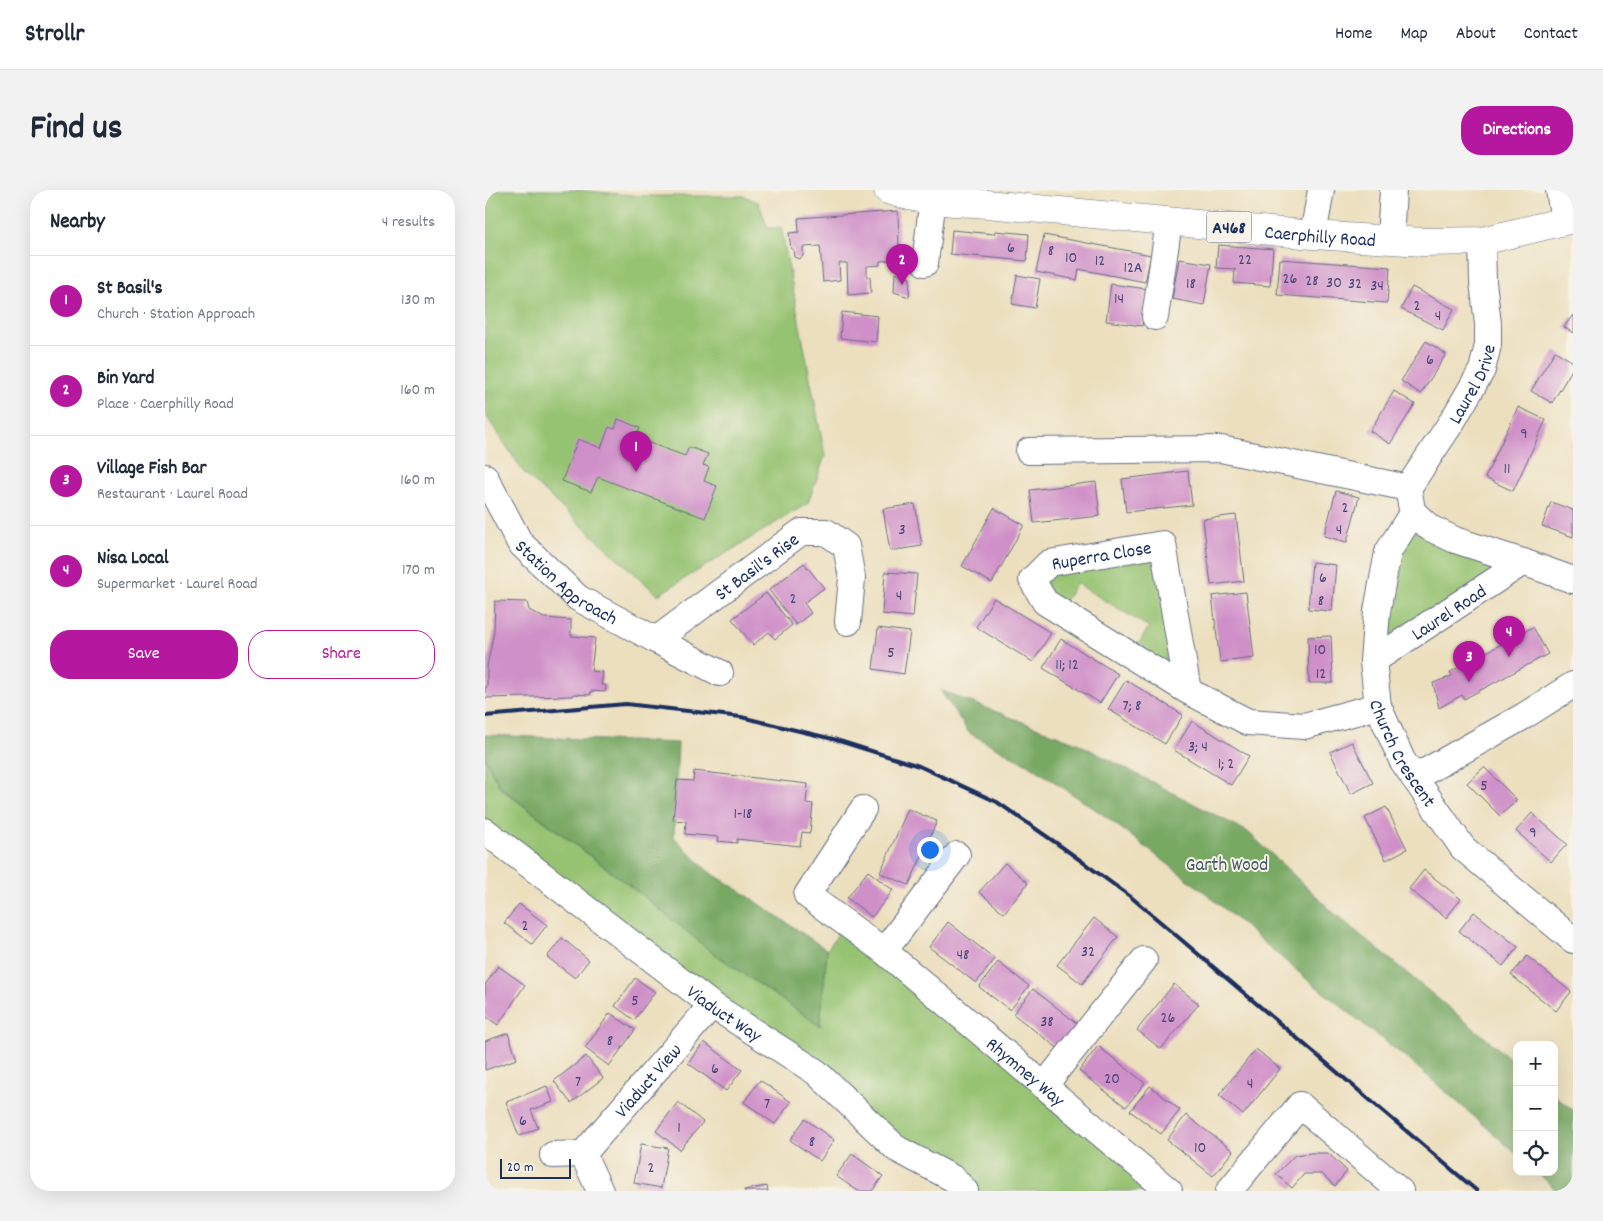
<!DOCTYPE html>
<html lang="en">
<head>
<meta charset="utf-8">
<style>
  body { margin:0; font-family:Dekko,sans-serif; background:#f2f2f3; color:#1f2937 }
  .controls { position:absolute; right:15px; bottom:15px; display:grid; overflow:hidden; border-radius:10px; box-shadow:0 5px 20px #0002 }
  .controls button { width:45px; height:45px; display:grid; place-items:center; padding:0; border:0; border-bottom:1px solid #e0e1e3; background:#fff; color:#1f2937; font:25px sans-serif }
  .scale { position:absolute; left:15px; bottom:12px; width:71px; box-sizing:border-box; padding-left:5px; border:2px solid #1b2f5e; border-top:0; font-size:14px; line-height:18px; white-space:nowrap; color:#1b2f5e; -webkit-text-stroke:4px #f7f3e8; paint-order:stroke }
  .you { position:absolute; left:444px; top:659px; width:18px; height:18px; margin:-12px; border:4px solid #fff; border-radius:50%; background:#1a73e8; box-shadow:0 0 0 8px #1a73e833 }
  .badge { display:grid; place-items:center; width:32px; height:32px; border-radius:50%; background:#b5179e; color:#fff; font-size:16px; font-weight:700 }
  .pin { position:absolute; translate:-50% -41px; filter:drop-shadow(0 1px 2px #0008) }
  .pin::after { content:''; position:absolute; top:26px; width:18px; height:15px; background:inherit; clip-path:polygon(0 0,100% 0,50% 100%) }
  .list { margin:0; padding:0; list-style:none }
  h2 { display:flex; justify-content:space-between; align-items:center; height:65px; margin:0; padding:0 20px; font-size:21px }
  h2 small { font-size:16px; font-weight:400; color:#747a83 }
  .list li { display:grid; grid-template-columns:32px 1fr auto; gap:15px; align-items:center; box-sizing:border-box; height:90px; padding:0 20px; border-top:1px solid #e0e1e3 }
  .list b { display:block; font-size:19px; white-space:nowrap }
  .list p { margin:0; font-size:16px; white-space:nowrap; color:#747a83 }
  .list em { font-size:16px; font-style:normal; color:#747a83 }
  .actions { display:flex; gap:10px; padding:15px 20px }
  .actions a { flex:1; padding:11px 0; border:1px solid #b5179e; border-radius:20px; text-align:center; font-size:18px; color:#b5179e }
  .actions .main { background:#b5179e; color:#fff }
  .icon { flex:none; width:28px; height:28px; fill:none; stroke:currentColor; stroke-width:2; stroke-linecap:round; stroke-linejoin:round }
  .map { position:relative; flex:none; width:1088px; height:1001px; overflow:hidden; border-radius:20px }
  header { display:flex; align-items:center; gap:30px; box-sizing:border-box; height:70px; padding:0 25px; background:#fff; border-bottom:1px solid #e0e1e3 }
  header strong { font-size:24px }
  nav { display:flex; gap:28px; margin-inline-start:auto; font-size:18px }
  .intro { display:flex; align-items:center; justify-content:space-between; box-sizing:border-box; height:120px; padding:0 30px }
  h1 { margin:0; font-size:35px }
  .button { padding:12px 22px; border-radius:20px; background:#b5179e; color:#fff; font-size:18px; font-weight:700 }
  main { display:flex; gap:30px; padding:0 30px }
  aside { flex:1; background:#fff; border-radius:20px; box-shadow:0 5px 20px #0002 }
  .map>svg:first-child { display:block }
</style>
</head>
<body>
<header>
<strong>Strollr</strong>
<nav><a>Home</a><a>Map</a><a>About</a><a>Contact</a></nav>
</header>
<div class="intro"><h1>Find us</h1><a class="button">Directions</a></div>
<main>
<aside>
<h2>Nearby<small>4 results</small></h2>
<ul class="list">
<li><span class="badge">1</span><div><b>St Basil's</b><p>Church · Station Approach</p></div><em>130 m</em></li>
<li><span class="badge">2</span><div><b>Bin Yard</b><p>Place · Caerphilly Road</p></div><em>160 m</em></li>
<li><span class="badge">3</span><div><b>Village Fish Bar</b><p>Restaurant · Laurel Road</p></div><em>160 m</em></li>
<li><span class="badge">4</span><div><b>Nisa Local</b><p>Supermarket · Laurel Road</p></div><em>170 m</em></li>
</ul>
<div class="actions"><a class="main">Save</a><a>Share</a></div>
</aside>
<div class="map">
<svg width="1088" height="1001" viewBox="0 0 1088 1001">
  <rect width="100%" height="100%" fill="#f7f3e8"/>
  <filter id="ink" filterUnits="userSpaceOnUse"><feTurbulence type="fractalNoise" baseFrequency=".02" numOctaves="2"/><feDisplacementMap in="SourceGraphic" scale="10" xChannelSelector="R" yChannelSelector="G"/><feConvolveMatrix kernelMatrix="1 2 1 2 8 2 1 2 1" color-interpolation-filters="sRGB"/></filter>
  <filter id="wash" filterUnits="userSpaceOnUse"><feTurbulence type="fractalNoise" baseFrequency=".0096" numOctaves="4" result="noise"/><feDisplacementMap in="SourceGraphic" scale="20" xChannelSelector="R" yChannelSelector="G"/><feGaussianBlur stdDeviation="1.12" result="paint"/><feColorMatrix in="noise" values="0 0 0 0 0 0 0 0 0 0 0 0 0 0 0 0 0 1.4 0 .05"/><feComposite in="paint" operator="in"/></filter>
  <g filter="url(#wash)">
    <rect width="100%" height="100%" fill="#ecdfbe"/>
    <path fill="#96c371" stroke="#587968" d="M0 0H90L157 6H259L273 12 283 38 296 37 340 266 323 313 173 405 40 284 0 224Z
      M928 322 1038 372 888 471 892 421Z
      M678 354 703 501 647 465 664 437 591 393 574 421 560 412 564 373Z
      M0 568 15 598 153 702 227 762 335 836 342 760 360 734 684 1001H480L0 641Z"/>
    <path fill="#78a963" stroke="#4a6c60" d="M455 500 592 553 763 642 849 723 1032 874V964L924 870 824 791 722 704 620 626 546 576 484 543Z
      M0 545 193 553 189 647 223 681 257 702 342 760 335 836 227 762 153 702 15 597 0 568Z
      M1069 905 1088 920V1001H1072L1052 982H1069Z"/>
    <g id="blocks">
      <path fill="#cf8fc8" d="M413 21 414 60H411L412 70 395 71V75L382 76V88L385 87 386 103 363 105 362 73H354L355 90 338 92 335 56 318 57V66L314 69 309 67 308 59H306L304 43 314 42 313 28Z
        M467 40 509 44 510 41 544 44 542 71 465 64Z
        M559 45 666 65 660 92 594 79 592 90 551 82Z
        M733 55 788 59 785 96 749 93 750 79 731 78Z
        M694 69 726 74 719 115 687 109Z
        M795 69 905 77 902 113 792 105Z
        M410 83 425 88 424 107 409 102Z
        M532 85 555 89 550 118 527 114Z
        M626 94 662 99 657 136 621 131Z
        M927 97 969 119 958 140 916 119Z
        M357 122 393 126 391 152 355 148Z
        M1088 125V143L1079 137Z
        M941 151 961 164 936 204 916 191Z
        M1070 161 1088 172V178L1067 213 1046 201Z
        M909 201 930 214 905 254 885 241Z
        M1033 217 1061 230 1028 301 1000 288Z
        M133 229 155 238 151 248 200 266 204 257 223 264 218 275 224 277 219 291 232 296 220 328 113 287 106 302 77 291 93 249 116 258 124 237 130 239Z
        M703 281 707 315 641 322 637 289Z
        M611 292 615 326 549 333 545 300Z
        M851 301 874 307 862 352 839 346Z
        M1066 312 1088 320V347L1057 336Z
        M430 314 437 356 405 361 398 319Z
        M509 318 539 335 507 393 477 376Z
        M751 325 759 391 726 395 718 329Z
        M827 372 851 375 847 421 823 419Z
        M319 373 339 398 319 413 326 423 311 435 284 400Z
        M400 382 432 384 428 427 397 424Z
        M761 402 769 468 735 472 727 406Z
        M281 403 307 435 290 449 284 442 268 455 247 429Z
        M509 408 566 443 548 472 491 437Z
        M10 411 42 412 44 420 59 428 86 430V446L110 448 106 481 118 482 116 495H121L120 502 106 501 105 505 88 504V506L0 508V497H2V477L9 441Z
        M1048 437 1063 464 979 509 977 505 954 518 948 493 967 486 965 482Z
        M393 438 425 442 419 484 388 479Z
        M846 446 848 493H824L823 447Z
        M576 449 633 484 615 513 558 478Z
        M641 490 698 525 680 554 623 519Z
        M707 531 764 566 746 595 689 560Z
        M867 552 888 593 866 604 845 562Z
        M999 577 1032 610 1015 626 982 593Z
        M209 581 323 594 321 613 328 614 325 643 317 642 315 656 252 649V653L233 651 234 647 200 644 201 631 188 630 192 590 208 591Z
        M901 617 922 659 901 670 880 628Z
        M423 619 452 631 424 695 395 683Z
        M1047 623 1082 654 1066 672 1031 641Z
        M520 673 543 693 519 723 494 702Z
        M939 680 976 709 961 728 924 699Z
        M383 681 408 700 387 727 362 708Z
        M34 714 62 735 47 754 19 733Z
        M989 722 1033 757 1018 776 974 741Z
        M609 728 633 747 597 794 572 775Z
        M463 732 510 769 491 793 444 757Z
        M77 748 104 770 90 788 62 767Z
        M1042 766 1086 802 1071 821 1026 785Z
        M513 772 544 796 525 820 494 797Z
        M13 776 40 795 13 835 0 826V795Z
        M150 788 170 802 149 830 130 816Z
        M689 794 714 814 676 859 652 840Z
        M548 799 594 835 575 860 528 824Z
        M125 823 150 840 124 876 100 858Z
        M23 843 32 869 0 880V851Z
        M219 852 257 880 241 901 203 873Z
        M613 856 660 893 641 917 594 881Z
        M771 859 795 879 758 925 734 905Z
        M101 866 118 888 86 913 69 891Z
        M275 890 306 912 290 934 259 912Z
        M62 896 68 912 46 920 53 938 34 946 21 912Z
        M665 896 695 920 676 944 645 921Z
        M193 912 218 932 195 960 171 941Z
        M701 925 748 961 728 986 682 950Z
        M320 929 349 950 335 971 305 950Z
        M156 954 183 958 176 998 149 993Z
        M826 963H843L862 981 850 996 837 984H819L807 998 791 984 810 965Z
        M367 964 398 986 387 1001H373L351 986Z
        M282 996 283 1001H259V1000Z"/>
    </g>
  </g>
  <g filter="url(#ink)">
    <use href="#blocks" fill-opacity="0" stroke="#646d80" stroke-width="1"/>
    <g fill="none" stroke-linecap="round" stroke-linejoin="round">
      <defs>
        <g id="minor">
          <path d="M1074 0 1079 31"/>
          <path d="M828 45 836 0"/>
          <path d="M905 50 908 0"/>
          <path d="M440 73 449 0"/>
          <path d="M670 127 684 32"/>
          <path d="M544 261 736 259 923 298"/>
          <path id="s1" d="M0 287 35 353 93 408 171 450 316 342H341L361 356 367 388 363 432"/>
          <path id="s2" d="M926 314 923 298 968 230 997 180 1003 155V134L998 92 997 51"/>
          <path id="s3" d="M928 322 903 362 892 421 888 471 893 516 917 570 978 658 1088 750"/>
          <path d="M928 322 945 338 970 350 1038 372 1088 390"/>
          <path d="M171 450 235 483"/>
          <path id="s4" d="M888 471 1038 372"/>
          <path id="s5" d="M703 501 560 412 547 390 564 373 678 354 703 501 763 532 819 536 893 516"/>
          <path d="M929 588 1039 526 1088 495"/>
          <path id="s6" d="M378 619 322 705 399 761 684 1001"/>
          <path id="s7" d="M0 641 227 815 331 882 412 959 469 989 480 1001"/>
          <path d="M399 761 472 665"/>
          <path d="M559 896 659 770"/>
          <path d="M68 965 98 964"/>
          <path id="s8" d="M115 1001 98 964 227 815"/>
          <path d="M744 1001 815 915 915 1001"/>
        </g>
        <g id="major">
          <path id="s9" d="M403 0C432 10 460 12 491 13L828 45 938 52 997 51 1088 29"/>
        </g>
      </defs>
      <use href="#minor" stroke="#646d80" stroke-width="28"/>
      <use href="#major" stroke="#646d80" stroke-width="29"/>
      <use href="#minor" stroke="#fff" stroke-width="26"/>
      <use href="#major" stroke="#fff" stroke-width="28"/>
      <path stroke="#1b2f5e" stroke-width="4" d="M0 526 141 514 256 527 348 549 434 576 512 612 577 657 646 707 992 1001"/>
    </g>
  </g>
  <g text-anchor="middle" stroke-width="4" stroke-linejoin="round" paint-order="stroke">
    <g font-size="16" fill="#484778">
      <text x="526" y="62">6</text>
      <text x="566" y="65">8</text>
      <text x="586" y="72">10</text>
      <text x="760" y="74">22</text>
      <text x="615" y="75">12</text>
      <text x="648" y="82">12A</text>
      <text x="805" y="93">26</text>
      <text x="827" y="95">28</text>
      <text x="849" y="97">30</text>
      <text x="706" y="98">18</text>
      <text x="870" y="98">32</text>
      <text x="892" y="100">34</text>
      <text x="634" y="113">14</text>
      <text x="932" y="120">2</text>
      <text x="953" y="130">4</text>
      <text x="945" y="174">6</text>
      <text x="1039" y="248">9</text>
      <text x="1022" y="283">11</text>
      <text x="860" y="322">2</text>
      <text x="417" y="344">3</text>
      <text x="854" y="344">4</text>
      <text x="838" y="392">6</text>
      <text x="414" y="410">4</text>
      <text x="308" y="413">2</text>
      <text x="836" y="415">8</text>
      <text x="835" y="464">10</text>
      <text x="406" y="467">5</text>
      <text x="582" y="479">11; 12</text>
      <text x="836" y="488">12</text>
      <text x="647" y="520">7; 8</text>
      <text x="713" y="561">3; 4</text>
      <text x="741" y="578">1; 2</text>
      <text x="999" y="600">5</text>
      <text x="258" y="628">1-18</text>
      <text x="1048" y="647">9</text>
      <text x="40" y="740">2</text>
      <text x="603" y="766">32</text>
      <text x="478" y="769">48</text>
      <text x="150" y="815">5</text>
      <text x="683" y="832">26</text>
      <text x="562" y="836">38</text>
      <text x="125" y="855">8</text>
      <text x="230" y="883">6</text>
      <text x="627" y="893">20</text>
      <text x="93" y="896">7</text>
      <text x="765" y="898">4</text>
      <text x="282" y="918">7</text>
      <text x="38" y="935">6</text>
      <text x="194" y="942">1</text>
      <text x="327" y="956">8</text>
      <text x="715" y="962">10</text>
      <text x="166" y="982">2</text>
    </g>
    <rect fill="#f7f3e8" stroke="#5d6a87" stroke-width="1" x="721.5" y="21.5" width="45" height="31" rx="4"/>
    <g font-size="18" font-weight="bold" fill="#1b2f5e">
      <text x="744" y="43">A468</text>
    </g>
    <g font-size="19" fill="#1b2f5e" stroke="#f7f3e8">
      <text dy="7" stroke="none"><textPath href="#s9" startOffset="435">Caerphilly Road</textPath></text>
      <text dy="7" stroke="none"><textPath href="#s2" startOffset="139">Laurel Drive</textPath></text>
      <text dy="7" stroke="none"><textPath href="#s5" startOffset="271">Ruperra Close</textPath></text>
      <text dy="7" stroke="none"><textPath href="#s1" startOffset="368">St Basil's Rise</textPath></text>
      <text dy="7" stroke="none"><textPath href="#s1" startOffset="136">Station Approach</textPath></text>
      <text dy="7" stroke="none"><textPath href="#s4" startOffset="90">Laurel Road</textPath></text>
      <text dy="7" stroke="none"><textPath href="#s3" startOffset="256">Church Crescent</textPath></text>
      <text dy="7" stroke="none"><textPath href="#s7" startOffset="301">Viaduct Way</textPath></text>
      <text dy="7" stroke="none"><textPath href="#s6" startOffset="384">Rhymney Way</textPath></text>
      <text dy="7" stroke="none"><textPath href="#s8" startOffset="139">Viaduct View</textPath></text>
    </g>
    <g font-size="19" fill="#405b64" stroke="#f7f3e8">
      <text x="742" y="680">Garth Wood</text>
    </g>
  </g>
</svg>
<div class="controls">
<button>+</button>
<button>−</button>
<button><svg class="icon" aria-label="locate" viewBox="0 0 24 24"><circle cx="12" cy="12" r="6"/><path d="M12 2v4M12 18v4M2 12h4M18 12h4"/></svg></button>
</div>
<div class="scale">20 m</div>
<div class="you"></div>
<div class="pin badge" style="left:151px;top:282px">1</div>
<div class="pin badge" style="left:417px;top:95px">2</div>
<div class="pin badge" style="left:984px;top:492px">3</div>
<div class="pin badge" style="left:1024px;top:467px">4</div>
</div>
</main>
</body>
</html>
